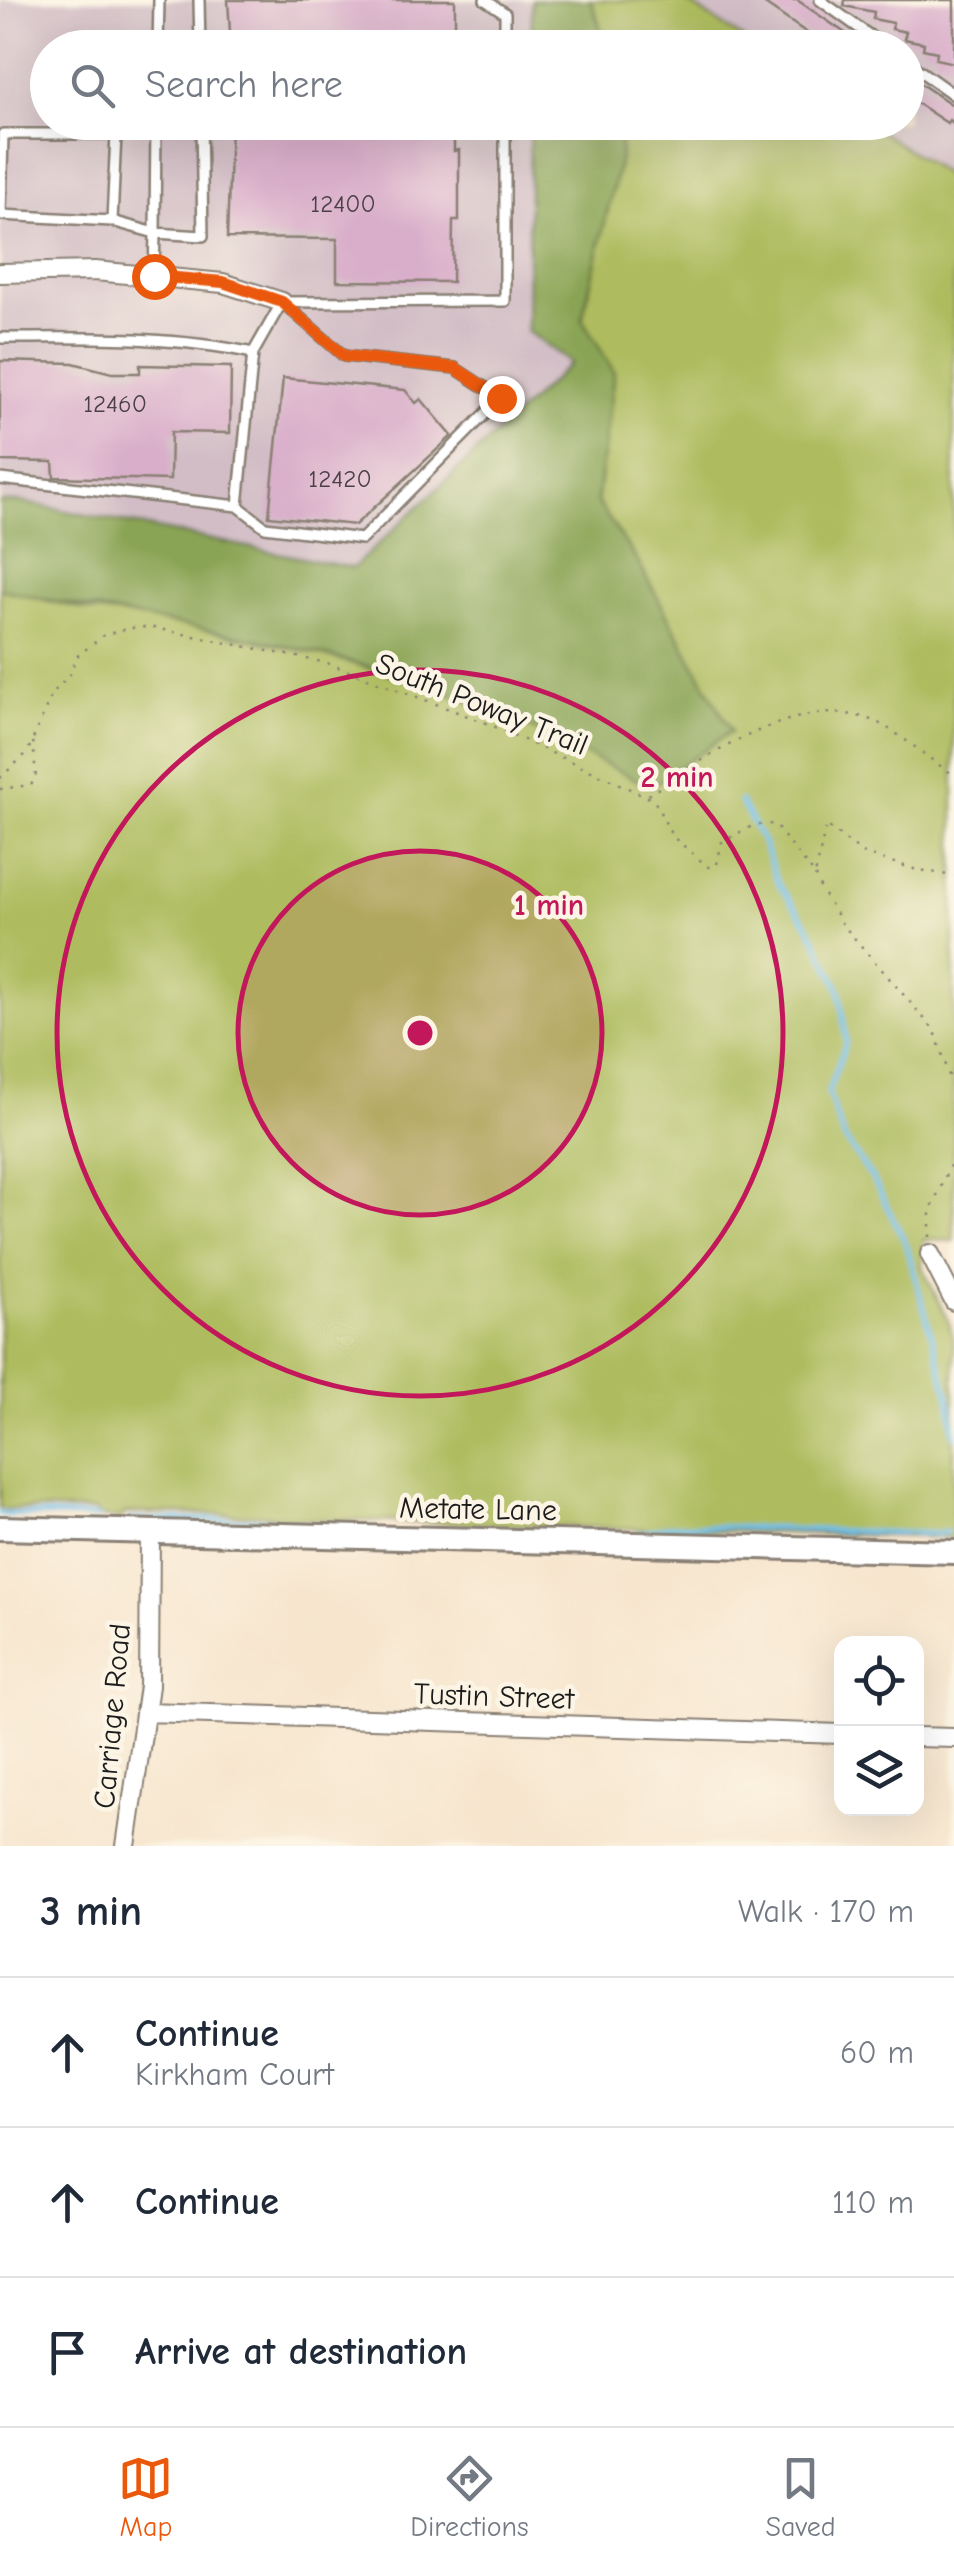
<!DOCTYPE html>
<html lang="en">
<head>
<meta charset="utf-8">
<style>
  body { margin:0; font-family:"Comic Neue",sans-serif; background:#f6f6f7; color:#1f2937 }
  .controls { position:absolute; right:30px; bottom:30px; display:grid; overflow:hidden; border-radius:20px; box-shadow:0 10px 40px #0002 }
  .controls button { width:90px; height:90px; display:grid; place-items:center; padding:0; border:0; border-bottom:2px solid #e0e1e3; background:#fff; color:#1f2937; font:50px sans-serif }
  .stop { position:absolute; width:30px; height:30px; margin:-22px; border:8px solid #ea580c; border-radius:50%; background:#fff }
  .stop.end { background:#ea580c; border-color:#fff; box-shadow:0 2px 10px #0008 }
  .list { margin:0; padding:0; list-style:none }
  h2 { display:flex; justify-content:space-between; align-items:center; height:130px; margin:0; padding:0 40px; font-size:42px }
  h2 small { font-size:32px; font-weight:400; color:#747a83 }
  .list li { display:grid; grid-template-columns:65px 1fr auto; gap:30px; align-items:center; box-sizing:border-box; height:150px; padding:0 40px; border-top:2px solid #e0e1e3 }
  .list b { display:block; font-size:38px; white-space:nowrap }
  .list p { margin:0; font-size:32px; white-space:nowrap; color:#747a83 }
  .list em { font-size:32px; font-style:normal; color:#747a83 }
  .icon { flex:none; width:55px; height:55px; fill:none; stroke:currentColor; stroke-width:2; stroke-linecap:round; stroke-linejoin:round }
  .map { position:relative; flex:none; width:954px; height:1846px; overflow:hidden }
  .search { position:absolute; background:#fff; box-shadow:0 10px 40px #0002; left:30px; right:30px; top:30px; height:110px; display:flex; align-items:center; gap:25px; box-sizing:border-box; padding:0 35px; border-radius:55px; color:#747a83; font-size:38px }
  .sheet { height:580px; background:#fff }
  nav { display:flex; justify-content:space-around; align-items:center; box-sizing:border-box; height:140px; border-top:2px solid #e0e1e3; background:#fff; font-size:28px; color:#747a83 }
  nav a { display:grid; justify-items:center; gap:5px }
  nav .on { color:#ea580c }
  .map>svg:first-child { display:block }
</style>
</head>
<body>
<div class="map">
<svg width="954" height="1846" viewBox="0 0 954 1846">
  <rect width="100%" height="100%" fill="#fcf5e5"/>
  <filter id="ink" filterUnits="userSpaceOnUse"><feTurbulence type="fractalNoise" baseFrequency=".01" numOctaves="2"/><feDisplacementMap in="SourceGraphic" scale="20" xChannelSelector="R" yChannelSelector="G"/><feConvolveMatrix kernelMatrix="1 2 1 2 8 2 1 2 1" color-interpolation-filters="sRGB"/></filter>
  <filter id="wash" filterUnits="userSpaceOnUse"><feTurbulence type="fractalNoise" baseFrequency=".0048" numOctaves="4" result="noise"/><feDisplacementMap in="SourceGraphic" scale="40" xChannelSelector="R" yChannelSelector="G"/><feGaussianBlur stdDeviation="2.25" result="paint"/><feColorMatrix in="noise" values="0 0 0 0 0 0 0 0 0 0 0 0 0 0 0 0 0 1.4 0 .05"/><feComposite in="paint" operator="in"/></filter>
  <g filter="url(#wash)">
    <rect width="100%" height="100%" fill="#f7e5cd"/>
    <path fill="#d2bdc6" d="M0 0H532L531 47 48 48V122L530 123 527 331 572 362 275 641 0 567Z
      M684 0H954V180L867 123 906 122V48L755 47Z"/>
    <path fill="#aebc5e" stroke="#656c3d" stroke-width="2.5" d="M591 0H684L755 47H607Z
      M617 123H867L954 180V1241L924 1240 922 1266 950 1325 954 1345V1538L296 1519 262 1515 125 1513 121 1519 99 1517 96 1511 0 1509V589L90 611 155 618 322 655 401 677 512 717 731 731 636 559 597 502 614 372 582 320 621 154Z"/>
    <path fill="#8aa455" stroke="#536038" stroke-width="2.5" d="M532 0H591L607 47H531Z
      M530 123H617L621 154 582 319 614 372 597 502 636 559 731 731 651 787C569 746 488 705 401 677 270 634 133 621 0 589V502H21L353 568 571 363 527 331Z"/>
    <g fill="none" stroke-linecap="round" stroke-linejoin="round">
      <path stroke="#70c0eb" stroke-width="5" d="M740 801 763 842 778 884 810 928 840 990 846 1042 828 1092 843 1136 875 1183 906 1244 949 1397 954 1436
        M0 1514 99 1517
        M130 1520H270L301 1525
        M637 1534 673 1525 937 1534 947 1532"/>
    </g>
    <g id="blocks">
      <path fill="#d9aeca" d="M228 0H455V48H231Z
        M759 0H797L867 48H829Z
        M845 0H954V63L936 59 937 52 923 49 924 43 904 39 906 32 892 29 893 23 873 19 874 12 844 6Z
        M906 74 954 106V124L949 120 947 123 906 96Z
        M231 122H454V151L459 150V221H453L452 282 337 281V239L227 238Z
        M0 361 73 363 112 373H140V365L231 367 230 433 171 432 170 480 54 477 53 462 0 461Z
        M283 378 405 390 416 403 421 399 452 436 355 525 269 516Z"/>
    </g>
  </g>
  <g filter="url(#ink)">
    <use href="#blocks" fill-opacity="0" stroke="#8a8074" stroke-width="2.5"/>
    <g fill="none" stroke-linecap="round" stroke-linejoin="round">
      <defs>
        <path id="lane" d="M199 0 200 48
          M485 0 505 13V48
          M820 0 887 48
          M158 48 159 0
          M906 61 954 95
          M156 122 155 233 203 236 201 122
          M112 221 116 134H3L1 215 112 221 155 233 154 276
          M282 302 505 301V122
          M0 338C85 338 170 335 253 353
          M0 479 238 506 253 353 282 302
          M238 506 265 527 362 539 501 398 455 368 344 356 282 302"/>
        <path id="street" d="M0 273 95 271 223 283 282 302
          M930 1254 954 1301
          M145 1712 842 1734
          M916 1737 954 1738
          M126 1846 149 1686 150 1531"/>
        <path id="secondary" d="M0 1528 954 1552"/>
      </defs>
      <use href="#lane" stroke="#8a8074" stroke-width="14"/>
      <use href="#street" stroke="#8a8074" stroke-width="22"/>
      <use href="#secondary" stroke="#8a8074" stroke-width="28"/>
      <path stroke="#8a8074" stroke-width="2.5" stroke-dasharray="2.5 8" stroke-linecap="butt" d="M0 778 27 753 52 694 70 674 76 657 104 635 130 628 149 627 327 663 489 724 654 800 672 836 708 867 717 864 722 842 754 825 774 824 815 875 826 825 862 853 914 869 954 876
        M0 789 31 785 36 777 33 739
        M648 795C710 755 808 684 884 726 908 740 930 760 954 775
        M815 876 822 892 843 925 935 1031 954 1091
        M930 1237V1212L954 1156V1129"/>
      <use href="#lane" stroke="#fff" stroke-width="9"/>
      <use href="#street" stroke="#fff" stroke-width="18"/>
      <use href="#secondary" stroke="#fff" stroke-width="22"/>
    </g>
  </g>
  <g fill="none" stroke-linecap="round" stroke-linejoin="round" filter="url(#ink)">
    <path stroke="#ea580c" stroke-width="12" d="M154 276 223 282 282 302 344 356 455 368 501 398"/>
  </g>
  <circle cx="420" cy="1033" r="182" fill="#c2185b" fill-opacity=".12"/>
  <g fill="none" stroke="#c2185b" stroke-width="5">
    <circle cx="420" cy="1033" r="182"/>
    <circle cx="420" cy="1033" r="363"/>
  </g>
  <g text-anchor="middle" stroke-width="9" stroke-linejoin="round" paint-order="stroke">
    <g font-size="25" fill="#4b4048">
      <text x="343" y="212">12400</text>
      <text x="115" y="412">12460</text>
      <text x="340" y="487">12420</text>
    </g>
    <g font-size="30" fill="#1c1c1c" stroke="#fcf5e5">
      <text transform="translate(482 704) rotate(22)" y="10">South Poway Trail</text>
      <text transform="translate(478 1509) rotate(1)" y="10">Metate Lane</text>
      <text transform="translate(494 1696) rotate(2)" y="10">Tustin Street</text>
      <text transform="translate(112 1716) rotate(-85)" y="10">Carriage Road</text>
    </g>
  </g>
  <circle cx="420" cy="1033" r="15" fill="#c2185b" stroke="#fcf5e5" stroke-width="5"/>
  <g font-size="30" text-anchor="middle" font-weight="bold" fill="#c2185b" stroke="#fcf5e5" stroke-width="9" stroke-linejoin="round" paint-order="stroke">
    <text x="677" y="787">2 min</text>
    <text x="549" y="915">1 min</text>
  </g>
</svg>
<div class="controls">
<button><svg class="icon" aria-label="locate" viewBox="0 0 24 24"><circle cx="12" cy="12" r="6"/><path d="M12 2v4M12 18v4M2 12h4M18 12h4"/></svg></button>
<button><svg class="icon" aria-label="layers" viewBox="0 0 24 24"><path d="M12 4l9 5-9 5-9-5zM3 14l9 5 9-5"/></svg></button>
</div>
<div class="stop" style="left:154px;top:276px"></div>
<div class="stop end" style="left:501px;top:398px"></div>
<div class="search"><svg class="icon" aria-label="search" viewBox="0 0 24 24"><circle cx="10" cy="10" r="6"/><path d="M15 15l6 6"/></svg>Search here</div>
</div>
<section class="sheet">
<h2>3 min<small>Walk · 170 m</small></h2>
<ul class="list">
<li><svg class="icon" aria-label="ahead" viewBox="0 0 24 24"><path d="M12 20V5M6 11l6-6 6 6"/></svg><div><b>Continue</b><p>Kirkham Court</p></div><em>60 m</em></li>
<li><svg class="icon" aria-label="ahead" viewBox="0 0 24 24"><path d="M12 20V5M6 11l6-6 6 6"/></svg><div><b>Continue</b></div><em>110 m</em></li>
<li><svg class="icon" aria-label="arrive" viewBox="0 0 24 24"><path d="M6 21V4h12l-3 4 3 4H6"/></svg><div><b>Arrive at destination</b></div></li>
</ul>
</section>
<nav>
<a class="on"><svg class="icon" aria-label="map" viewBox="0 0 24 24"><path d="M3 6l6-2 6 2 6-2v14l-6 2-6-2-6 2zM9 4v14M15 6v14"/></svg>Map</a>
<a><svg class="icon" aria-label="directions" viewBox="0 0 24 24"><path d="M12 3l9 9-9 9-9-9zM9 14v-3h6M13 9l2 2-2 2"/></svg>Directions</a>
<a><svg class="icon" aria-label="saved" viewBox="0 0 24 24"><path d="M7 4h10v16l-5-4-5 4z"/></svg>Saved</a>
</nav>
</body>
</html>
